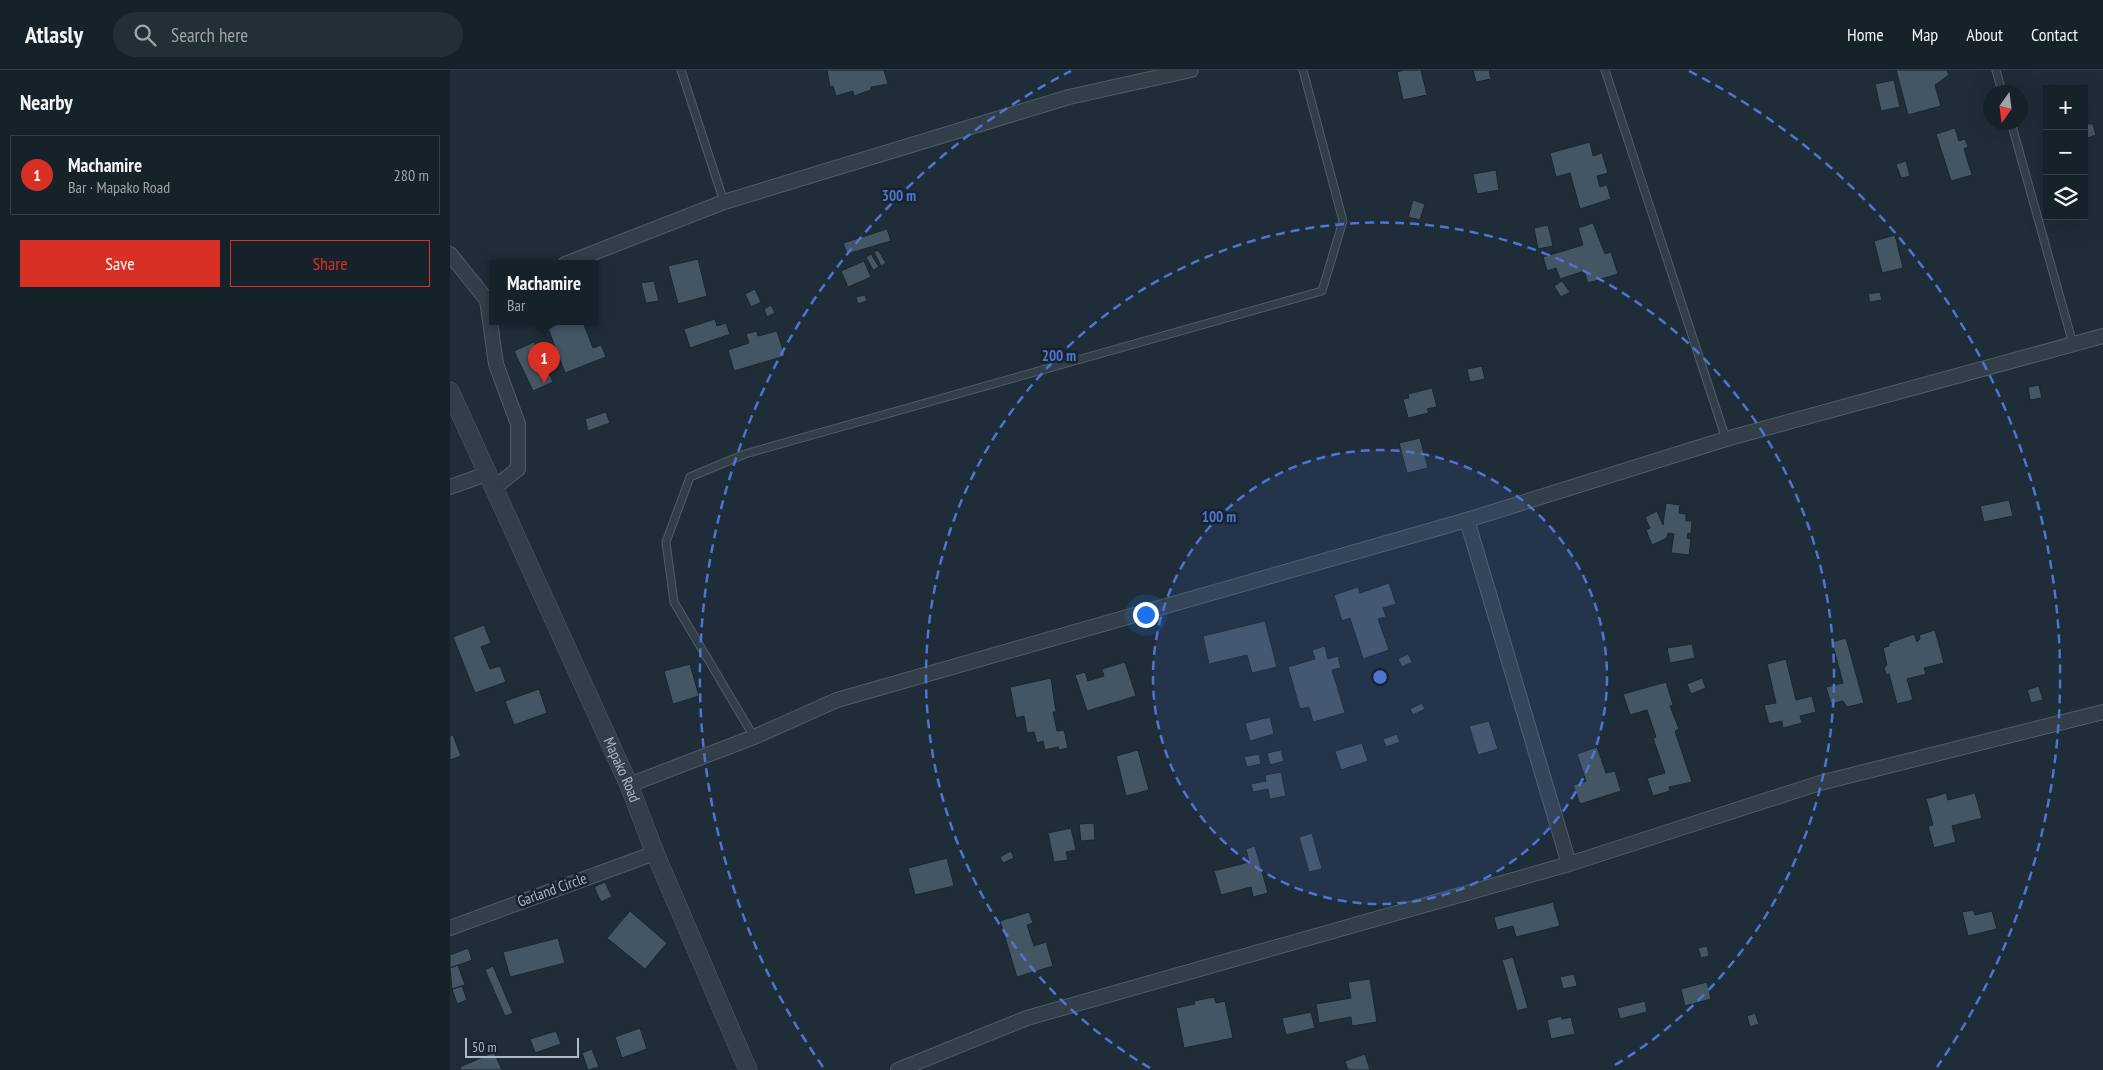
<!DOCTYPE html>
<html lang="en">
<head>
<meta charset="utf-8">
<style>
  body { margin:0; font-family:"PT Sans Narrow",sans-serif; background:#232f36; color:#f1f3f6 }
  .controls { position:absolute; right:15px; top:15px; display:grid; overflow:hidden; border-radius:0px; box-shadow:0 5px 20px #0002 }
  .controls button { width:45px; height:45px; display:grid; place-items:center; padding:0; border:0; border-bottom:1px solid #353f47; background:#16222a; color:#f1f3f6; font:25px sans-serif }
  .compass { position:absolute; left:1533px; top:15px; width:45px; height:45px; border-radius:50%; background:#16222a; box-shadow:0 5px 20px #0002; rotate:194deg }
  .scale { position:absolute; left:15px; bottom:12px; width:114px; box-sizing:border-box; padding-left:5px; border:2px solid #acbac6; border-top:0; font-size:14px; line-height:18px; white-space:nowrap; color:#acbac6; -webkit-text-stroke:4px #18242d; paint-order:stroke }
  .you { position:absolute; left:695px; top:544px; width:18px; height:18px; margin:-12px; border:4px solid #fff; border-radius:50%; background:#1a73e8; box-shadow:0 0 0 8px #1a73e833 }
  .badge { display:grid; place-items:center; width:32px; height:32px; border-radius:50%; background:#d93025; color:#fff; font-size:16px; font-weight:700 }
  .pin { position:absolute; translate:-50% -41px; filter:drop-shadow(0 1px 2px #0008) }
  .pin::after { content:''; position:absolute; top:26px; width:18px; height:15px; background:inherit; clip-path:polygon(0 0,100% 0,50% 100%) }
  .popup { position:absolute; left:39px; top:190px; width:110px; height:65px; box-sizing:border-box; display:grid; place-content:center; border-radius:0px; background:#16222a; filter:drop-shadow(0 1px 4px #0005); font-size:16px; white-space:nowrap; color:#9ea4a8 }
  .popup b { font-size:19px; color:#f1f3f6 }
  .popup::after { content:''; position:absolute; left:50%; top:100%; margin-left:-10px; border:10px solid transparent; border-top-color:#16222a }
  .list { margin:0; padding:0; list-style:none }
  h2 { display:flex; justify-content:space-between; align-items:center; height:65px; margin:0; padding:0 20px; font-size:21px }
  h2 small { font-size:16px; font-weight:400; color:#9ea4a8 }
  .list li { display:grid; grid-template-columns:32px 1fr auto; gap:15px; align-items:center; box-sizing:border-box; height:80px; margin:0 10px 10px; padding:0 10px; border:1px solid #353f47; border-radius:0px }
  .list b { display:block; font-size:19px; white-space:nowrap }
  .list p { margin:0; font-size:16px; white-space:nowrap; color:#9ea4a8 }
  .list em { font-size:16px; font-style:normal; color:#9ea4a8 }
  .actions { display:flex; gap:10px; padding:15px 20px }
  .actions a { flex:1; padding:11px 0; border:1px solid #d93025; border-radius:0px; text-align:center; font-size:18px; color:#d93025 }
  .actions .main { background:#d93025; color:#fff }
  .icon { flex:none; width:28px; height:28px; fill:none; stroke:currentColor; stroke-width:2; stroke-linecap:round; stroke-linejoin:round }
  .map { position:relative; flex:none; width:1653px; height:1000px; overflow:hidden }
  header { display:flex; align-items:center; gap:30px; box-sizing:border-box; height:70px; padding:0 25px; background:#16222a; border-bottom:1px solid #353f47 }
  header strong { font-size:24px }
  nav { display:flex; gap:28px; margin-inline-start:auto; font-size:18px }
  .search { width:350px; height:45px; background:#232f36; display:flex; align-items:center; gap:12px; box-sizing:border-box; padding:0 18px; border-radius:28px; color:#9ea4a8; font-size:19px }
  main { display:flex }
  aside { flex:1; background:#16222a }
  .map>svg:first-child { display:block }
</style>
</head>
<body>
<header>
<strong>Atlasly</strong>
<div class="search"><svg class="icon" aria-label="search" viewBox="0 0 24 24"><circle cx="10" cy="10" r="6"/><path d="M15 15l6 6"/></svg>Search here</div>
<nav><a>Home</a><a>Map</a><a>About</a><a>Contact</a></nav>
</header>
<main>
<aside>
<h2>Nearby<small></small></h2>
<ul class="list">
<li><span class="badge">1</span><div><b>Machamire</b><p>Bar · Mapako Road</p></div><em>280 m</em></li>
</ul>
<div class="actions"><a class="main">Save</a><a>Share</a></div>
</aside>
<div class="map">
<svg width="1653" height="1000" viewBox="0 0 1653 1000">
  <rect width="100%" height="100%" fill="#1e2d38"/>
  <path fill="#445563" stroke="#19262f" d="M377 0H434L438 14 421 17V20L404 26 403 21 386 26 383 16 380 17Z
    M954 0H971L977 25 953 30 947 2Z
    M1023 0H1039L1041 9 1026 12Z
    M1446 0H1497L1499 5 1485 15 1491 36 1458 45Z
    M1444 10 1450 37 1431 41 1425 14Z
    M1634 39 1639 54H1643L1646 65 1634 69Z
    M1505 58 1509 71 1515 69 1518 77 1514 79 1522 105 1501 111 1486 64Z
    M1140 72 1143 86 1152 83 1158 103 1147 106 1150 117 1157 115 1161 129 1130 139 1120 103 1106 107 1100 83Z
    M1456 91 1460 106 1451 108 1446 94Z
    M1046 100 1049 120 1027 124 1023 104Z
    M963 130 975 134 970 150 958 147Z
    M1143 153 1155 184 1161 182 1168 204 1138 213 1134 201 1110 209 1106 198 1097 201 1093 187 1133 175 1128 158Z
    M1098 155 1103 176 1088 179 1084 158Z
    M437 159 441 171 397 184 393 173Z
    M1445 165 1453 198 1432 203 1424 171Z
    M428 180 436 193 431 196 424 182Z
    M421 184 429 197 423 200 416 187Z
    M248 189 257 226 228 234 218 196Z
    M414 191 421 207 398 217 391 201Z
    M204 211 209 231 196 233 191 213Z
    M1112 211 1120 222 1111 227 1104 216Z
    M305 219 311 232 301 237 295 224Z
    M1430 222 1432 230 1420 232 1418 224Z
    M415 225 417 231 408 234 406 227Z
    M321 235 325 243 317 247 314 239Z
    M265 249 267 256 276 253 280 264 240 278 234 259Z
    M114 252H133L143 278 151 275 156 287 115 303 98 258Z
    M307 261 308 266 327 261 335 286 284 301 278 280 299 273 296 264Z
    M84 272 103 312 83 321 64 281Z
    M1032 296 1035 309 1020 312 1017 299Z
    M1589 315 1592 328 1580 330 1578 317Z
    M982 318 987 337 977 339 979 343 958 348 953 329 959 328 958 324Z
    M156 342 160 353 138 361 135 349Z
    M970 368 978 398 957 403 949 373Z
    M1559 430 1563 446 1534 452 1530 436Z
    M1216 433 1230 435 1229 443 1236 444V451H1242L1241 464 1238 463 1237 468 1241 469 1239 485 1221 483 1224 464 1218 463 1217 468 1202 475 1196 460 1200 458 1195 447 1207 441 1213 455Z
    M939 513 946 534 933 538 936 547 928 549 939 580 913 589 900 548 892 551 884 525 908 517 910 523Z
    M815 551 827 597 802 603 797 585 759 594 753 566Z
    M34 555 41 573 31 577 40 599 50 596 56 612 25 623 3 567Z
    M1485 560 1494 593 1474 598 1476 604 1457 609 1463 630 1447 634 1439 604 1436 605 1434 598 1437 595 1433 578 1439 576V573L1464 564 1467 572 1470 569 1469 565Z
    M1396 568 1414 633 1397 637 1393 631 1381 634 1376 617 1393 613 1382 572Z
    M1242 574 1245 588 1220 593 1217 578Z
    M875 576 878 589 888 586 891 598 882 600 895 643 863 652 859 637 850 639 838 597 865 589 862 580Z
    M958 584 962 592 952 597 948 589Z
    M1336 589 1346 630 1362 626 1366 642 1350 646 1352 653 1333 658 1332 651 1319 654 1314 635 1326 633 1317 594Z
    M675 592 686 626 637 641 625 605 635 602 638 611 654 606 652 599Z
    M240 594 249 626 223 634 214 601Z
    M601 608 606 642H603L607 661 614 660 618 678 609 680 608 677 595 680 593 671 587 673 584 662 577 663 574 646 566 648 560 617Z
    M1252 608 1256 618 1241 624 1237 614Z
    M1216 612 1223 635 1220 636 1229 659 1225 661 1242 712 1219 717 1220 721 1203 726 1197 708 1215 703 1203 668 1206 667 1197 640 1180 645 1173 624Z
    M1589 616 1593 630 1581 633 1577 620Z
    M89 619 97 643 64 655 55 631Z
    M972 633 975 639 963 645 960 639Z
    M820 647 824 664 800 671 795 653Z
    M1039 651 1048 679 1028 685 1019 656Z
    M947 664 950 672 936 677 933 669Z
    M3 665 11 686 0 690V666Z
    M912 673 918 691 891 700 885 681Z
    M1147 677 1156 703 1165 701 1171 721 1130 734 1123 715 1136 711 1127 684Z
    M688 680 699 720 676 726 666 686Z
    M831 680 834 691 820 695 817 683Z
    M809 684 811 694 797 697 794 687Z
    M831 702 836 726 820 729 818 719 803 722 801 714 816 711 815 705Z
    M1496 723 1498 730 1525 723 1532 748 1502 756 1506 772 1484 778 1478 756 1483 755 1476 729Z
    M644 753 645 770 631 771 629 754Z
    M621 758 626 780 616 782 618 790 604 792 598 763Z
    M862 763 872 799 859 802 849 767Z
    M805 776 818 823 803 827 801 817 771 825 764 801 799 792 796 779Z
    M561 781 564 788 553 793 550 787Z
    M497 788 504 816 465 825 458 798Z
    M155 812 162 827 151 832 144 817Z
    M1103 832 1110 856 1066 867 1063 856 1047 860 1044 847Z
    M1523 840 1525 845 1542 841 1547 859 1518 866 1512 842Z
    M180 841 217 873 195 899 157 868Z
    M579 842 583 853 577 855 584 876 596 872 603 896 567 907 550 851Z
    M108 868 115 893 60 907 53 882Z
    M1257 876 1259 886 1251 888 1248 878Z
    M18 878 22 890 0 898V885Z
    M1063 887 1078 938 1067 941 1052 890Z
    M8 895 15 915 2 919 0 898Z
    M43 896 63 943 55 946 35 900Z
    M1124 904 1127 916 1113 919 1110 907Z
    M920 909 927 952 902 956 901 947 869 953 866 934 901 928 898 912Z
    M1257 912 1261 929 1235 936 1231 919Z
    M12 916 17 930 7 934 2 919Z
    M764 927 766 933 775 931 783 968 734 978 726 938 745 934 744 931Z
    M1195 931 1197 942 1170 949 1167 938Z
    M861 942 865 958 836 965 832 948Z
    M1305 943 1309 954 1300 957 1297 946Z
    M1111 946 1112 949 1121 947 1125 964 1101 969 1097 950Z
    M190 958 197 979 172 988 165 967Z
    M106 961 111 974 85 983 80 969Z
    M142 979 149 997 138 1000 132 983Z
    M44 982 52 1000H11L10 997Z
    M915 984 920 1000H898L895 991Z"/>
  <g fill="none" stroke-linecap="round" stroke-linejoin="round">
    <defs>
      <path id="service" d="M231 0 274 132
        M1155 0 1276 369
        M1546 0 1552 22
        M1561 52 1623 274
        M304 667 224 532 216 472 240 407 295 384 872 221 893 151 853 0"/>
      <path id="minor" d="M0 184 37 230
        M115 194 274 132 619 27 741 0
        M43 227 37 230 46 294 68 354V399L45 417
        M0 417 39 403
        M1017 450 1119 794
        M179 715 304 667 387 630 1017 450 1276 369 1653 266
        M0 858 205 783
        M448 1000 577 948 1119 794 1370 713 1653 642"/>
      <g id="tertiary">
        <path id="s1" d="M0 321 179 715 205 783 298 1000"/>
      </g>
    </defs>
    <use href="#service" stroke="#4f5d67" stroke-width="9"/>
    <use href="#minor" stroke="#4f5d67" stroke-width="16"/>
    <use href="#tertiary" stroke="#4f5d67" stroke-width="19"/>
    <use href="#service" stroke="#323f49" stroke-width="7"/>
    <use href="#minor" stroke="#323f49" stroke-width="14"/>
    <use href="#tertiary" stroke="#323f49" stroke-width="18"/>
  </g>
  <circle cx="930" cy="607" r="227" fill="#4f74d2" fill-opacity=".12"/>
  <g fill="none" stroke="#4f74d2" stroke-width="2.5" stroke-dasharray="9 6">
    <circle cx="930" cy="607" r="227"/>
    <path d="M700 998A454 454 0 1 1 1160 998"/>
    <path d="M373 997A680 680 0 0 1 621 1M1239 1A680 680 0 0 1 1487 997"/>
  </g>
  <g text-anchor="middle" stroke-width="5" stroke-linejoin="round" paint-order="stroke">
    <g font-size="15" fill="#acbac6" stroke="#18242d">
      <text dy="5" stroke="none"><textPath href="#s1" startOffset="416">Mapako Road</textPath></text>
      <text transform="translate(102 820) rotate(-20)" y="5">Garland Circle</text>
    </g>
  </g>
  <circle cx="930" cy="607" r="8" fill="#4f74d2" stroke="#18242d" stroke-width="2.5"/>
  <g font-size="15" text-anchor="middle" font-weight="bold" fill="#4f74d2" stroke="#18242d" stroke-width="5" stroke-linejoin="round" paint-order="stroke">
    <text x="449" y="131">300 m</text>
    <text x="609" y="291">200 m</text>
    <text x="769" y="452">100 m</text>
  </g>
</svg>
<div class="controls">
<button>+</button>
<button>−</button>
<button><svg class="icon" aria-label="layers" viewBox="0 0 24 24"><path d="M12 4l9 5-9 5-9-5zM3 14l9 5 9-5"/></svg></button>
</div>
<svg class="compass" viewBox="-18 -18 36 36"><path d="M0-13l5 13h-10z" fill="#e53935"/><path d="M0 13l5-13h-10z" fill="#9ea4a8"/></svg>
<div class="scale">50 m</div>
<div class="you"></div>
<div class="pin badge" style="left:94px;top:313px">1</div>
<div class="popup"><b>Machamire</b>Bar</div>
</div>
</main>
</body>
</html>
